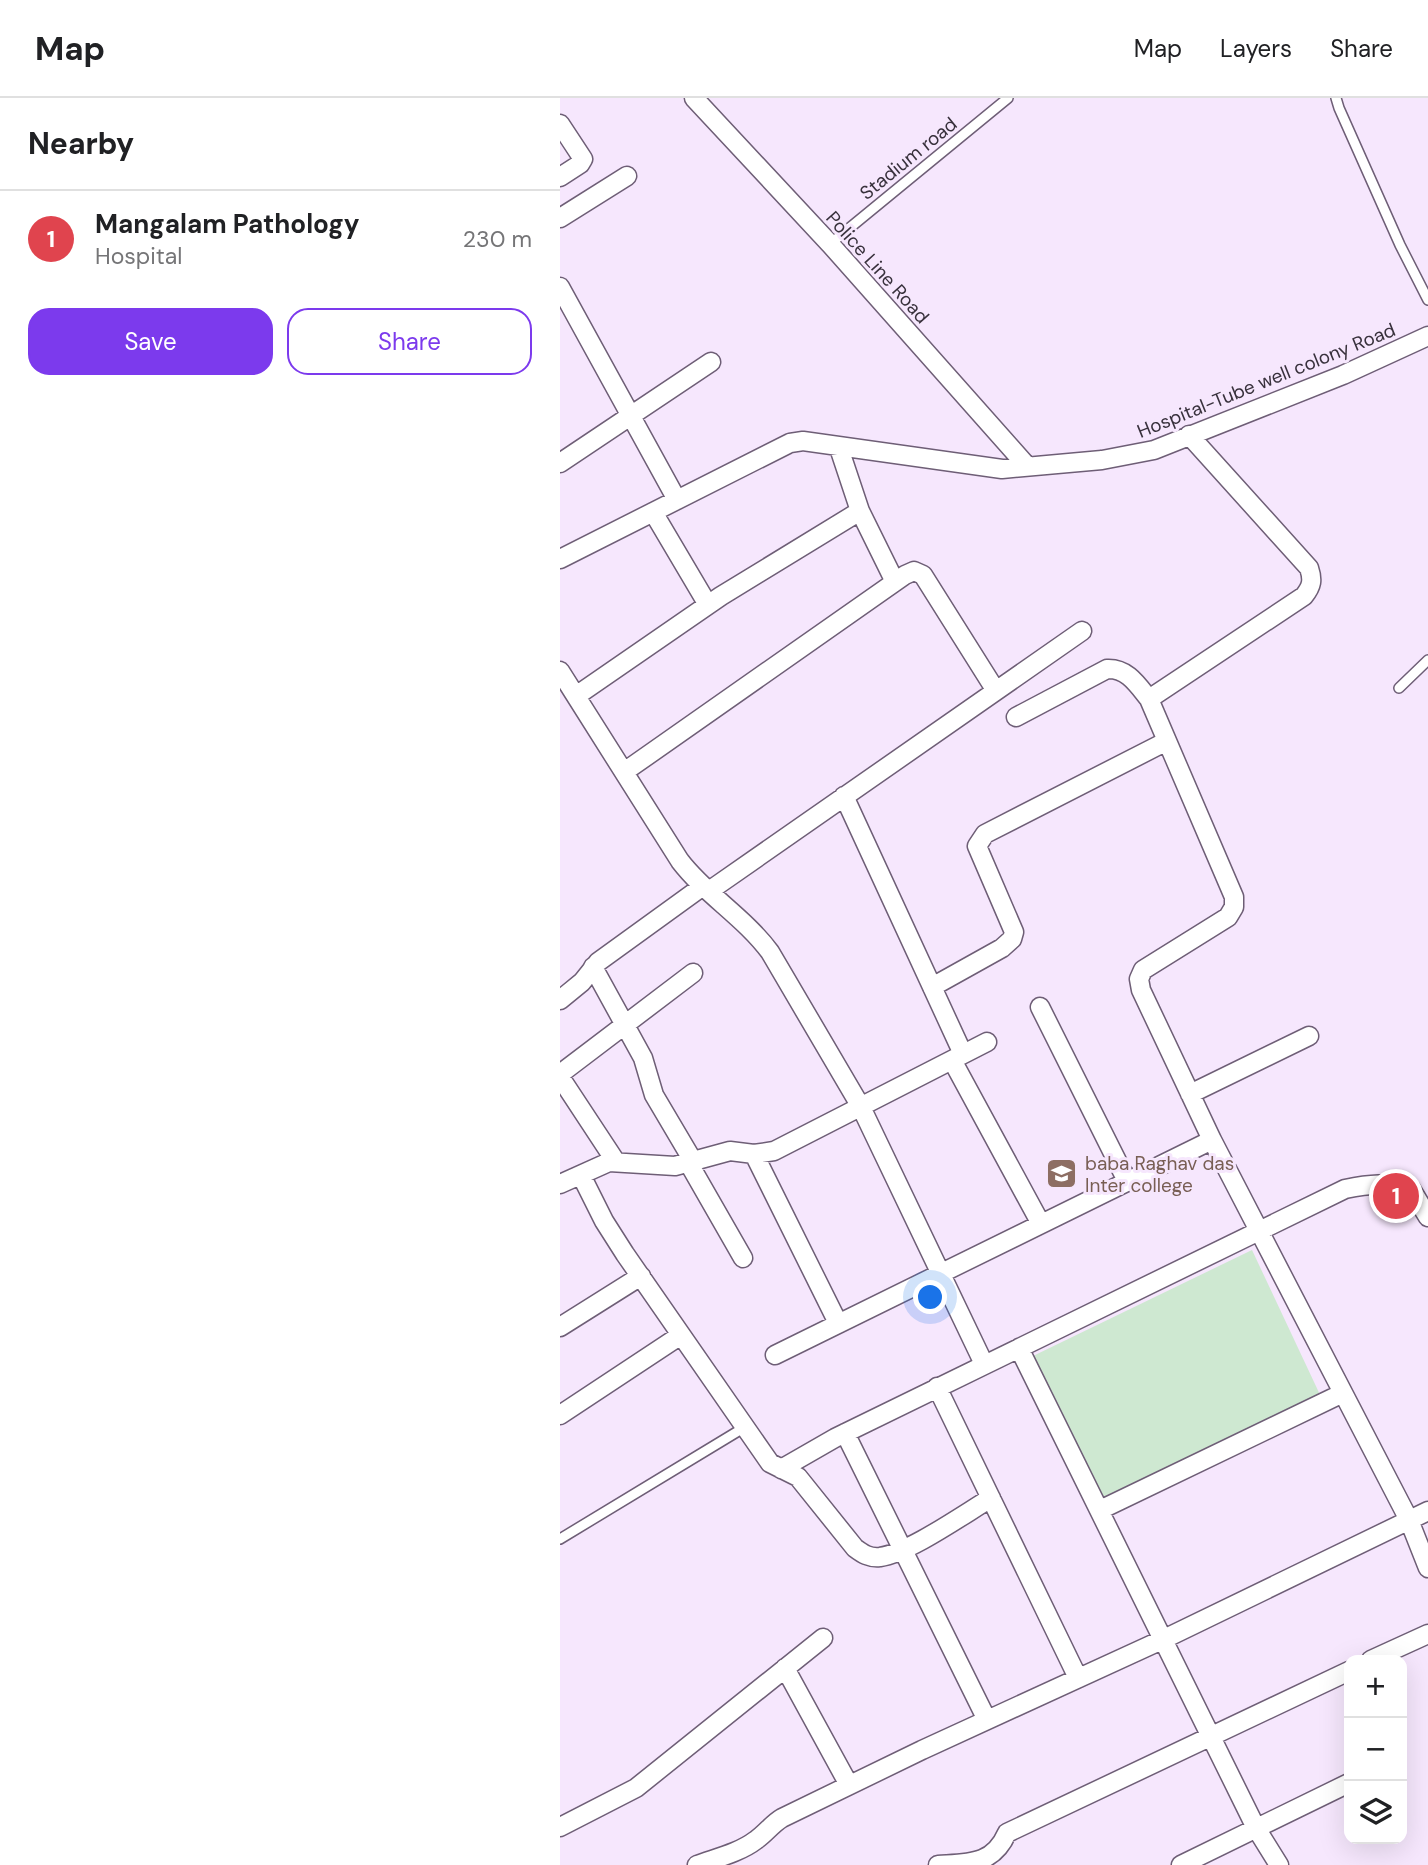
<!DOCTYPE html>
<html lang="en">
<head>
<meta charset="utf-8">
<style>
  body { margin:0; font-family:"DM Sans",sans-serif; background:#f6f6f6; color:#202124 }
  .controls { position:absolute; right:21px; bottom:21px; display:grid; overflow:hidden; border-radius:14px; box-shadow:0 7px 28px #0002 }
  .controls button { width:63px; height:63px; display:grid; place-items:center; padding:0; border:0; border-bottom:2px solid #e0e0e0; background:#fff; color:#202124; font:35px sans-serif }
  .you { position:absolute; left:371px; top:1200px; width:24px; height:24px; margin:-18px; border:5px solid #fff; border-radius:50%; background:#1a73e8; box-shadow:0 0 0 10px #1a73e833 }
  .badge { display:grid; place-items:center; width:46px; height:46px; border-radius:50%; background:#7c3aed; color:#fff; font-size:23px; font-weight:700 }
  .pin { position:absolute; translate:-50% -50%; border:4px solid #fff; box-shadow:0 2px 7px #0006 }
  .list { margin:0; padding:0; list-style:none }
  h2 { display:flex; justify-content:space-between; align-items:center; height:91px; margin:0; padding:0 28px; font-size:30px }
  h2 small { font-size:23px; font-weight:400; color:#757577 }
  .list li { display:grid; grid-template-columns:46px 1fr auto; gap:21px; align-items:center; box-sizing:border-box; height:98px; padding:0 28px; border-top:2px solid #e0e0e0 }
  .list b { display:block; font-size:26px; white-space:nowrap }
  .list p { margin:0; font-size:23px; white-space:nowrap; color:#757577 }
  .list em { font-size:23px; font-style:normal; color:#757577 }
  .actions { display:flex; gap:14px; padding:21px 28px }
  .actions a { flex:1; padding:16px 0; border:2px solid #7c3aed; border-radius:21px; text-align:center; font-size:24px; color:#7c3aed }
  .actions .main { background:#7c3aed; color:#fff }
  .icon { flex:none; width:38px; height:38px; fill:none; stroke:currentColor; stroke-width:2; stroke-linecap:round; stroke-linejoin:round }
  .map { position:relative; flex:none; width:868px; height:1767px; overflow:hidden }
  header { display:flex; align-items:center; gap:42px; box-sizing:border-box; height:98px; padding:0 35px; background:#fff; border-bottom:2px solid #e0e0e0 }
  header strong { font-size:33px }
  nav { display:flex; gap:38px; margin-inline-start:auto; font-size:24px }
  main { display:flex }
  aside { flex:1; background:#fff }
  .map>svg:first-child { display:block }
</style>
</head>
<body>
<header>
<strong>Map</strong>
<nav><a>Map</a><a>Layers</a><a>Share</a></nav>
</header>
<main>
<aside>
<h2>Nearby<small></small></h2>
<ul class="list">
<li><span class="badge" style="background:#e0444e">1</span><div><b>Mangalam Pathology</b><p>Hospital</p></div><em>230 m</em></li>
</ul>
<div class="actions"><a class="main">Save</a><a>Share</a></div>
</aside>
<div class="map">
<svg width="868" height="1767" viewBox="0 0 868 1767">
  <rect width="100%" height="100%" fill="#f6e7fd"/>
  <path fill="#cee8d1" d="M692 1152 762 1301 547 1406 473 1258Z"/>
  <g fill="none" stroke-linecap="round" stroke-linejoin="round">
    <defs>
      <path id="lane" d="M776 0 779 10 840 147 868 202
        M270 146 448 0
        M839 590 868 562
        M0 1441 185 1329"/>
      <path id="street" d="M134 0 270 146 467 368
        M0 26 23 61 20 66 0 79
        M0 120 67 78
        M0 189 117 402
        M279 350 300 413 335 484
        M0 365 151 264
        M93 414 148 507
        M0 461 230 345 243 343 442 371 542 362 594 352 783 277 868 238
        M0 573 120 763C146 797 184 819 210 854L301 1009 424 1266
        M16 598 161 498 300 413
        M589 601 744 498C752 488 753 482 749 470L629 337
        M456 619 547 571C567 570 577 586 589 601L674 799V809L668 819 583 872 579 881 581 892 652 1042 849 1422 868 1470
        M64 674 345 477 354 473 363 477 436 593
        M284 698 403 956
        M149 793 522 533
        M33 869 83 960 94 997 133 1063
        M372 889 442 850 452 841 454 834 417 748 425 736 607 643
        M0 902 22 884 38 864 143 788
        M480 909 567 1083
        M392 962 481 1126
        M0 976 133 875
        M0 979 56 1064
        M630 996 749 938
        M194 1056 278 1225
        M128 1064 183 1160
        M21 1077 44 1123 65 1156 210 1365 238 1379 295 1450C303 1456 309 1460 320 1459 349 1455 404 1416 431 1400
        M0 1086 49 1064 115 1068 170 1053 194 1056 214 1053 427 944
        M0 1229 81 1178
        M459 1250 696 1730 719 1767
        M215 1257 652 1042
        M377 1289 518 1580
        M0 1317 121 1237
        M285 1335 427 1622
        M221 1371 275 1340 785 1091C809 1086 828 1084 851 1091L868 1119
        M540 1412 783 1295
        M811 1562 868 1536
        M225 1570 289 1687
        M0 1729 76 1690 263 1540
        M137 1767C156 1760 179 1755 196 1742 206 1735 212 1726 222 1720L362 1652 604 1541 868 1413
        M378 1767C409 1765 433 1767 447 1735L789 1573
        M621 1767 789 1685"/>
    </defs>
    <use href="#lane" stroke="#6e5e76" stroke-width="12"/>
    <use href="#street" stroke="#6e5e76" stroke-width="21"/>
    <use href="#lane" stroke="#fff" stroke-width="9"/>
    <use href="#street" stroke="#fff" stroke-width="18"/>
  </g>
  <defs>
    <symbol id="university-square" viewBox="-11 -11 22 22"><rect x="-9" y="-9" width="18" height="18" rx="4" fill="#8d6e63" stroke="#f6e7fd"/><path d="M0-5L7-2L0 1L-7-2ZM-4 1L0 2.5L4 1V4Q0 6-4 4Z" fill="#fff"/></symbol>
  </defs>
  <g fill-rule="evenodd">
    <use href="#university-square" x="484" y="1058" width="35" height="35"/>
  </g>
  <g text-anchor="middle" stroke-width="6" stroke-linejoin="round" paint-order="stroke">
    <g font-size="19" fill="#38313c" stroke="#f6e7fd">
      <text transform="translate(348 60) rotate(-39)" y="7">Stadium road</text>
      <text transform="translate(318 169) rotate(48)" y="7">Police Line Road</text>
      <text transform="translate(706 282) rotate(-22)" y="7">Hospital-Tube well colony Road</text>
    </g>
    <g font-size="19" fill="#785e54" stroke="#f6e7fd" text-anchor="start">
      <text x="525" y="1072">baba Raghav das<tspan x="525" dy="22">Inter college</tspan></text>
    </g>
  </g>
</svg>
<div class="controls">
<button>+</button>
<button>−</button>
<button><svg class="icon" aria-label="layers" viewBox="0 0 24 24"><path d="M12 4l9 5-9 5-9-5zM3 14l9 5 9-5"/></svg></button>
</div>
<div class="you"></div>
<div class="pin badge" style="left:836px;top:1098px;background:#e0444e">1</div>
</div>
</main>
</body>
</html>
